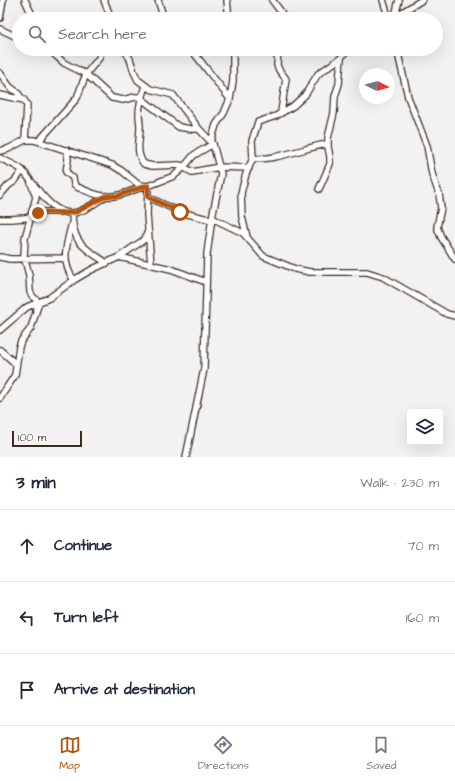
<!DOCTYPE html>
<html lang="en">
<head>
<meta charset="utf-8">
<style>
  body { margin:0; font-family:"Architects Daughter",sans-serif; background:#f2f2f3; color:#1f2937 }
  .controls { position:absolute; right:12px; bottom:12px; display:grid; overflow:hidden; border-radius:4px; box-shadow:0 4px 16px #0002 }
  .controls button { width:36px; height:36px; display:grid; place-items:center; padding:0; border:0; border-bottom:1px solid #e0e1e3; background:#fff; color:#1f2937; font:20px sans-serif }
  .compass { position:absolute; left:359px; top:68px; width:36px; height:36px; border-radius:50%; background:#fff; box-shadow:0 4px 16px #0002; rotate:95deg }
  .scale { position:absolute; left:12px; bottom:10px; width:70px; box-sizing:border-box; padding-left:4px; border:2px solid #3b2a1e; border-top:0; font-size:11px; line-height:14px; white-space:nowrap; color:#3b2a1e; -webkit-text-stroke:3px #fff; paint-order:stroke }
  .stop { position:absolute; width:12px; height:12px; margin:-9px; border:3px solid #b45309; border-radius:50%; background:#fff }
  .stop.end { background:#b45309; border-color:#fff; box-shadow:0 1px 4px #0008 }
  .list { margin:0; padding:0; list-style:none }
  h2 { display:flex; justify-content:space-between; align-items:center; height:52px; margin:0; padding:0 16px; font-size:17px }
  h2 small { font-size:13px; font-weight:400; color:#747a83 }
  .list li { display:grid; grid-template-columns:26px 1fr auto; gap:12px; align-items:center; box-sizing:border-box; height:72px; padding:0 16px; border-top:1px solid #e0e1e3 }
  .list b { display:block; font-size:15px; white-space:nowrap }
  .list em { font-size:13px; font-style:normal; color:#747a83 }
  .icon { flex:none; width:22px; height:22px; fill:none; stroke:currentColor; stroke-width:2; stroke-linecap:round; stroke-linejoin:round }
  .map { position:relative; flex:none; width:455px; height:457px; overflow:hidden }
  .search { position:absolute; background:#fff; box-shadow:0 4px 16px #0002; left:12px; right:12px; top:12px; height:44px; display:flex; align-items:center; gap:10px; box-sizing:border-box; padding:0 14px; border-radius:22px; color:#747a83; font-size:15px }
  .sheet { height:268px; background:#fff }
  nav { display:flex; justify-content:space-around; align-items:center; box-sizing:border-box; height:56px; border-top:1px solid #e0e1e3; background:#fff; font-size:11px; color:#747a83 }
  nav a { display:grid; justify-items:center; gap:2px }
  nav .on { color:#b45309 }
  .map>svg:first-child { display:block }
</style>
</head>
<body>
<div class="map">
<svg width="455" height="457" viewBox="0 0 455 457">
  <rect width="100%" height="100%" fill="#f3f2f2"/>
  <filter id="ink" filterUnits="userSpaceOnUse"><feTurbulence type="fractalNoise" baseFrequency=".025" numOctaves="2"/><feDisplacementMap in="SourceGraphic" scale="8" xChannelSelector="R" yChannelSelector="G"/><feConvolveMatrix kernelMatrix="1 2 1 2 8 2 1 2 1" color-interpolation-filters="sRGB"/></filter>
  <g filter="url(#ink)">
    <g fill="none" stroke-linecap="round" stroke-linejoin="round">
      <defs>
        <path id="minor" d="M25 0 34 19
          M104 0 109 13V19
          M158 0 164 19
          M227 0 229 19
          M272 0 281 12 283 19
          M383 0 389 19
          M395 16 399 0
          M0 18 3 0
          M391 19 422 0
          M0 29 19 38
          M43 49 53 53 64 63 86 74 112 98 123 100 135 97H139L179 127 191 129H199
          M124 49 130 59 134 72 138 80 150 89 173 95 199 129 213 144 221 174 212 218 207 254 204 369 186 457
          M191 49 230 99
          M278 49 277 65 279 70 286 79 281 112
          M397 49 408 97 427 146 432 174 439 194 441 208 437 227 441 237 455 259
          M0 73 10 87 17 92 22 99
          M145 86C142 95 139 105 139 114 139 119 140 123 140 127 140 140 135 153 144 164L152 166 180 165 192 172 220 167 249 168
          M0 95 24 100 27 105 25 140
          M39 141 77 98 86 74 99 58 102 49
          M211 142 216 125 224 113 230 99 233 81V49
          M67 150 68 160 66 172 73 178 74 184 77 187C85 190 94 195 104 196 117 198 131 191 144 186
          M0 151 8 149 25 140H34L112 165 122 171 139 185 148 186 174 176 183 168 194 155 213 144
          M0 158C7 162 16 165 22 170 35 184 51 215 73 213 84 212 96 202 106 196
          M253 158C270 162 307 147 327 144
          M148 186 147 215 151 264
          M319 189 330 164V157L328 147V138L334 113 335 96 339 84 341 58 347 49
          M0 195 9 185 15 181 22 171
          M148 197 180 212 212 220
          M72 213C72 243 84 248 107 263
          M212 218 243 233 263 256 295 269 310 272H367L383 277 447 314 455 316
          M0 219H11L25 218 44 212H60
          M72 223C67 242 60 262 74 280
          M247 237 242 217 241 193 246 174 253 158 252 141 258 122 276 116 293 106 305 95 318 74 341 58
          M0 257 10 259 65 258
          M119 257 171 269 206 282
          M0 330 27 307 49 298 74 280 91 270 119 257 145 239 148 231
          M0 350 16 364
          M0 398 15 375 19 347 21 341 31 328 39 302 33 297 30 292 29 275 24 256 25 238 36 197 31 183"/>
      </defs>
      <use href="#minor" stroke="#3b2a1e" stroke-width="8"/>
      <use href="#minor" stroke="#fff" stroke-width="5.5"/>
    </g>
  </g>
  <g fill="none" stroke-linecap="round" stroke-linejoin="round" filter="url(#ink)">
    <path stroke="#b45309" stroke-width="5" d="M38 213 47 212 66 213 76 212 106 196H117L145 186H148V197L180 212"/>
  </g>
</svg>
<div class="controls">
<button><svg class="icon" aria-label="layers" viewBox="0 0 24 24"><path d="M12 4l9 5-9 5-9-5zM3 14l9 5 9-5"/></svg></button>
</div>
<svg class="compass" viewBox="-18 -18 36 36"><path d="M0-13l5 13h-10z" fill="#e53935"/><path d="M0 13l5-13h-10z" fill="#747a83"/></svg>
<div class="scale">100 m</div>
<div class="stop" style="left:180px;top:212px"></div>
<div class="stop end" style="left:38px;top:213px"></div>
<div class="search"><svg class="icon" aria-label="search" viewBox="0 0 24 24"><circle cx="10" cy="10" r="6"/><path d="M15 15l6 6"/></svg>Search here</div>
</div>
<section class="sheet">
<h2>3 min<small>Walk · 230 m</small></h2>
<ul class="list">
<li><svg class="icon" aria-label="ahead" viewBox="0 0 24 24"><path d="M12 20V5M6 11l6-6 6 6"/></svg><div><b>Continue</b></div><em>70 m</em></li>
<li><svg class="icon" aria-label="left" viewBox="0 0 24 24"><path d="M17 20v-9H6M10 6l-5 5 5 5"/></svg><div><b>Turn left</b></div><em>160 m</em></li>
<li><svg class="icon" aria-label="arrive" viewBox="0 0 24 24"><path d="M6 21V4h12l-3 4 3 4H6"/></svg><div><b>Arrive at destination</b></div></li>
</ul>
</section>
<nav>
<a class="on"><svg class="icon" aria-label="map" viewBox="0 0 24 24"><path d="M3 6l6-2 6 2 6-2v14l-6 2-6-2-6 2zM9 4v14M15 6v14"/></svg>Map</a>
<a><svg class="icon" aria-label="directions" viewBox="0 0 24 24"><path d="M12 3l9 9-9 9-9-9zM9 14v-3h6M13 9l2 2-2 2"/></svg>Directions</a>
<a><svg class="icon" aria-label="saved" viewBox="0 0 24 24"><path d="M7 4h10v16l-5-4-5 4z"/></svg>Saved</a>
</nav>
</body>
</html>
